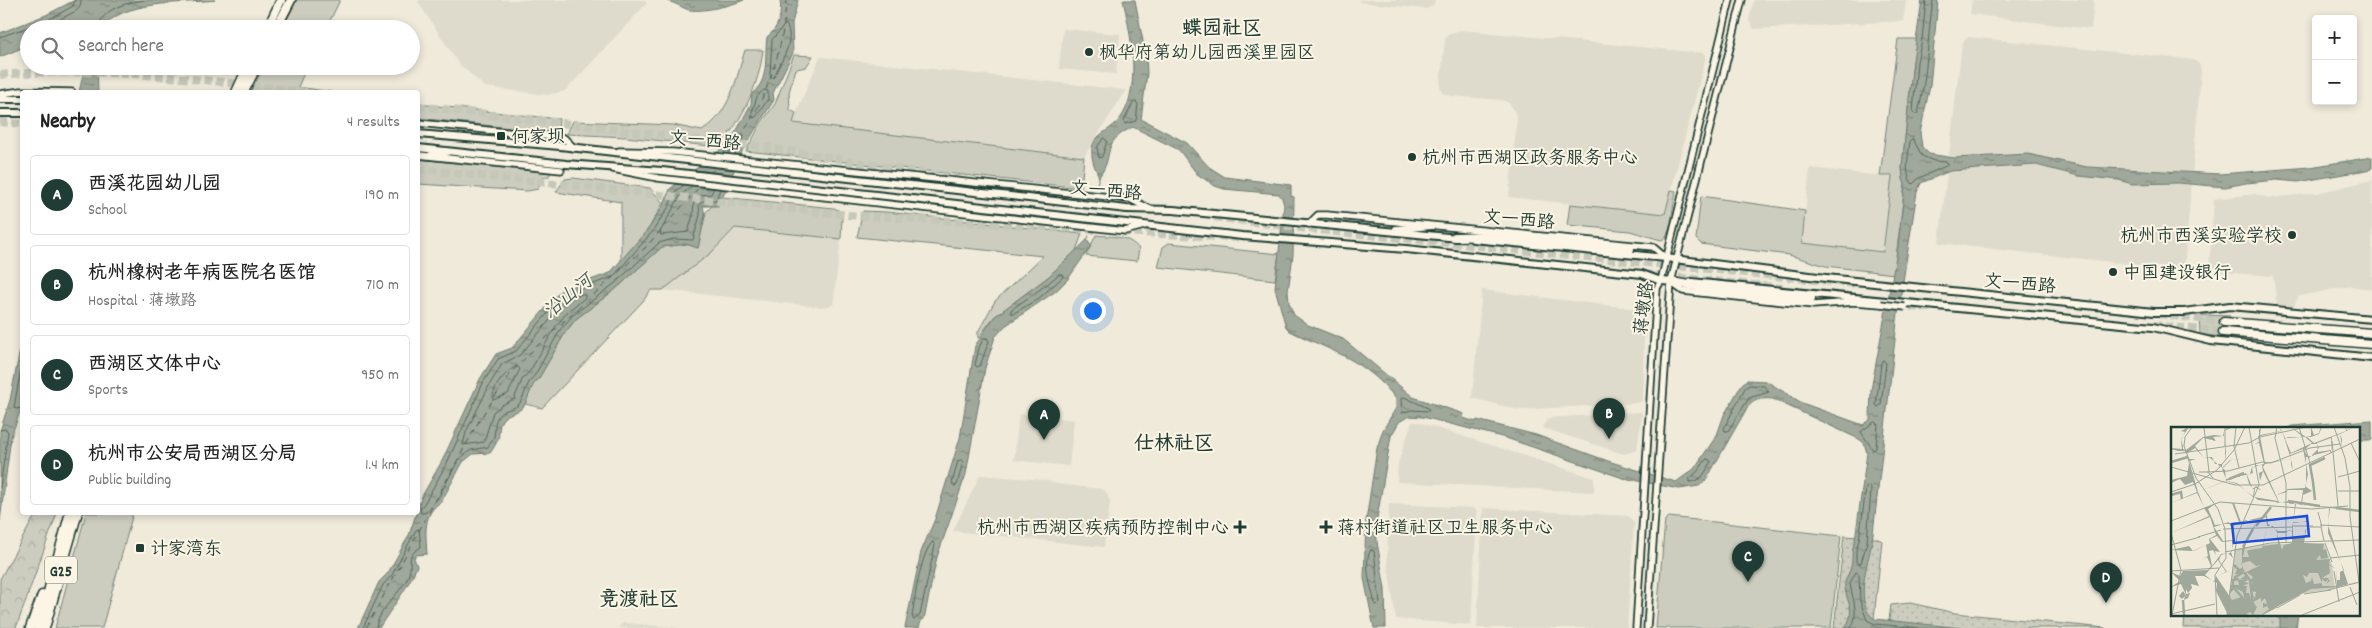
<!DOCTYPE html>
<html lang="en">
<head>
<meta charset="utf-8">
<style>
  body { margin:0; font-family:Dekko,"LXGW WenKai TC",sans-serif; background:#f2f2f2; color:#222 }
  .controls { position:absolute; right:15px; top:15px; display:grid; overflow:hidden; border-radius:5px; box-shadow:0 2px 8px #0003 }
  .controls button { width:45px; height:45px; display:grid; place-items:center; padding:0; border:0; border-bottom:1px solid #e0e0e0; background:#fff; color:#222; font:25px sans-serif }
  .you { position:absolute; left:1092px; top:310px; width:18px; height:18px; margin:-12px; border:4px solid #fff; border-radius:50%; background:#1a73e8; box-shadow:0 0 0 8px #1a73e833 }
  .badge { display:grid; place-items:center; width:32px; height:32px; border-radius:50%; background:#1f3d34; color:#fff; font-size:16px; font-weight:700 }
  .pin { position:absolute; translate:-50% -41px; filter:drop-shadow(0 1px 2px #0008) }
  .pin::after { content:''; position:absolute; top:26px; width:18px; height:15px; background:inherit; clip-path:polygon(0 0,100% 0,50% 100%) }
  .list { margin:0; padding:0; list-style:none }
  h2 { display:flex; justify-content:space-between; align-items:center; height:65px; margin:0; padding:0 20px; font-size:21px }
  h2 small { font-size:16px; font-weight:400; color:#767676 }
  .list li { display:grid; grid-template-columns:32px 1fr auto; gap:15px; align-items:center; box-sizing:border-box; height:80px; margin:0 10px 10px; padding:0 10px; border:1px solid #e0e0e0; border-radius:5px }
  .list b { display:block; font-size:19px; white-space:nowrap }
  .list p { margin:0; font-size:16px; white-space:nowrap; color:#767676 }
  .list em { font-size:16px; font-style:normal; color:#767676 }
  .icon { flex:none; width:28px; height:28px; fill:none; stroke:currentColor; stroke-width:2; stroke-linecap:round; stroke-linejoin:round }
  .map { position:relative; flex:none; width:2372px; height:628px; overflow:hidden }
  .search { position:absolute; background:#fff; box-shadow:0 2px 8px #0003; left:20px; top:20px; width:400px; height:55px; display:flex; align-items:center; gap:12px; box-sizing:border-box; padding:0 18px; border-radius:28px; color:#767676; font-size:19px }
  .panel { position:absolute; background:#fff; box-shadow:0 2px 8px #0003; left:20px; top:90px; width:400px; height:425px; border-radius:5px }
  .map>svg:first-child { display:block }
</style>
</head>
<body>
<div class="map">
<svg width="2372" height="628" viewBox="0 0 2372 628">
  <defs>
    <pattern id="forest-crowns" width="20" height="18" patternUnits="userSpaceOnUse" patternTransform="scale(1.25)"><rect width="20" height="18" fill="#cccdbf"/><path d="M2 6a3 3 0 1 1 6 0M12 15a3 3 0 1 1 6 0" fill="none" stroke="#afb1a5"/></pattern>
    <pattern id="park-dots" width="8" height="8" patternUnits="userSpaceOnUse" patternTransform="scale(1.25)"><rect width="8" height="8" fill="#cccdbf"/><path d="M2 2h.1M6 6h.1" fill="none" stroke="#afb1a5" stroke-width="1.8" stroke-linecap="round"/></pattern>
    <pattern id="water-ripples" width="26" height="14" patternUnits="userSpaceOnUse" patternTransform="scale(1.25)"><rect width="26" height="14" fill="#9fa89a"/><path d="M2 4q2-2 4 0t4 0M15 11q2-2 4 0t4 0" fill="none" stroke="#818a7e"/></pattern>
  </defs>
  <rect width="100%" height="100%" fill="#efeada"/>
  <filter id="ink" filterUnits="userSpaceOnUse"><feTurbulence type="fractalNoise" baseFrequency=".02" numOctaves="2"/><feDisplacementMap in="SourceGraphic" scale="10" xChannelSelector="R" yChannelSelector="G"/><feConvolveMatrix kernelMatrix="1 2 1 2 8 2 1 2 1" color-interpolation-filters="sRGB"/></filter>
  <g filter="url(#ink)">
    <path fill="#dedbcc" d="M420 0H643L647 3 565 91 547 95 485 87 459 64 418 2Z
      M1360 0H1435L1433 6 1425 9 1359 2Z
      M1754 0H1906L1903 21 1754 29 1749 20Z
      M1972 0H2094L2091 29 1970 14Z
      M1063 29 1120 34 1116 74 1059 69Z
      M1460 30 1703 53 1706 56 1665 214 1509 197 1517 119 1514 110 1509 103 1502 100 1451 96 1442 93 1440 87 1445 39 1448 34Z
      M1968 37 2194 60 2199 64 2201 70 2184 270 1939 243 1962 43Z
      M820 57 1126 90 1084 157 792 123Z
      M1810 168 1891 177 1883 252 1802 243Z
      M2372 180V289L2351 286 2299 296 2293 307 2277 305 2273 276 2209 271 2214 199 2255 194 2269 198 2317 193Z
      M735 228 841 239 833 305 822 307 663 290 711 253Z
      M1482 290 1645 310 1642 401 1636 403 1519 410 1472 398Z
      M1639 412 1642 413 1637 450 1624 454 1543 428 1548 418Z
      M1019 414 1074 420 1069 466 1014 460Z
      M1412 422H1418L1594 478V492L1397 482 1398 463Z
      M980 475 1045 480 1057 484 1101 489 1106 492 1110 501 1104 547 953 531Z
      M1389 504 1473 508 1477 511 1471 625 1396 619 1387 560Z
      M1483 508 1628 516 1634 522 1627 628H1477Z
      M623 623H628L680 628H618Z"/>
    <path fill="#cccdbf" stroke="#76857a" d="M297 0H340L326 29H282Z
      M1898 39H1917L1913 61 1902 167 1903 178 1905 184 1894 274 1826 266 1789 255 1701 244 1696 239 1701 196 1805 211 1802 243 1883 252 1892 176H1880Z
      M745 50H763C759 86 742 120 719 147L626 137 567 134 573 121 673 125 702 131C730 113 736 80 745 50Z
      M794 55 813 56 806 67 796 69 789 92 790 110 796 113 793 123 1084 157 1081 188 746 151 761 123 775 104Z
      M264 66H307L298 87 332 92H251Z
      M418 104 559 119 558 133 418 118Z
      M418 159 551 173 548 177H544L538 189 527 191 418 184Z
      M573 178 650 188 663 203 649 228 621 261V202L556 192 565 179Z
      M1671 190 1676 191 1670 227 1666 238 1661 240 1630 231 1567 225 1570 204 1665 214Z
      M721 197 834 208 840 211 842 216 841 239 735 228 711 253 663 290H651L643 301 542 408 525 404 530 388 539 378 565 333 576 319 617 288 662 247 686 244 698 248 706 212Z
      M863 211 887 212 1082 234 1075 253 1048 277 994 317 978 338V332L995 301 1043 256 857 237Z
      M1096 235C1113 237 1128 235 1139 249L1137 261 1086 256Z
      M1169 243 1279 254 1275 280 1158 267 1163 247Z
      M2202 315 2230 316C2223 323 2222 330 2228 338L2200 334 2199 316Z
      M86 513H133L102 628H55Z
      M1669 517 1841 536 1831 628H1656L1665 520Z"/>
    <path fill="url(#forest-crowns)" stroke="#76857a" d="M37 512 57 513 16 628H0V579Z"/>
    <path fill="url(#park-dots)" stroke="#76857a" d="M1844 536 1876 538 1882 541 1873 628H1834Z
      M1910 603 1955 613 2105 628H1888L1891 605Z
      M2185 614H2283L2282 628H2184Z"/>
    <path fill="url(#water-ripples)" stroke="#6c7d71" d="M75 0H215C181 4 121 0 102 29H29V45L0 57V33L46 15Z
      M666 0H744C732 5 695 15 684 8 679 5 673 3 666 0Z
      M780 0H798L792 23 793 53 773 93 774 100 743 149 719 206H703L705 215 698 248 686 244 662 247 617 288 576 319 565 333 539 378C530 386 530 396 524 406 518 414 507 412 502 420 498 426 500 433 498 439 496 444 493 449 490 453L473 454 463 462 441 502C422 514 426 534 427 554L416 555 414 558 417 566C408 588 392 607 379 628H358L379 582 388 573 409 535 422 496 442 461 480 379 496 354 512 348 560 291 610 273 649 228 663 206 670 189 725 146 737 130 751 104 752 94C770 79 764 58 767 37 779 28 782 14 780 0Z
      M1123 0H1135L1146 57 1147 73 1141 119 1187 143 1209 167 1225 177 1291 185V196L1294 197 1293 255 1288 291 1289 303 1294 315 1308 325 1343 339 1413 397 1464 414 1463 418 1476 422 1477 420 1536 435 1608 461 1676 482 1694 469 1717 435 1724 415 1742 384 1747 380 1766 381 1802 403 1863 425 1870 420 1871 390 1898 246 1905 184 1903 179 1902 167 1913 61 1922 0H1938L1930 86 1920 133 1922 147 1929 154 1954 158 2028 154 2087 167 2220 174 2310 167 2372 157V169L2298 182 2277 180 2246 183 2225 187 2178 183 2132 184 2119 180 2079 176 2036 165 1950 171 1921 183 1917 192 1898 313 1872 542C1868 562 1853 606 1875 619L1962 628H1844C1859 612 1843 598 1845 582 1846 577 1850 572 1851 567 1853 557 1851 551 1855 540L1867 453 1864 443 1859 439 1773 399C1761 398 1754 399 1747 408L1706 480 1699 486 1679 489 1623 478 1506 438 1423 417 1409 416 1399 422 1391 436 1376 524 1377 542 1385 589 1386 628H1374L1364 578 1366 521 1377 448 1383 430 1396 408V399C1367 360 1331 351 1290 331L1286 327 1275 288 1284 205 1282 198 1279 194 1224 189 1215 186 1197 174 1179 150 1133 127C1099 143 1116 154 1099 177 1096 170 1092 162 1092 155 1090 136 1105 134 1116 123 1123 117 1128 105 1130 96 1137 64 1130 31 1123 0Z
      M85 66H97L98 92H79Z
      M1087 240 1091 246 1068 279 1056 291 1005 326 995 337 985 368 966 474 937 557 924 619 921 621 919 628H905L921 552 935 519 960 438 975 346 994 317 1048 277Z
      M22 340V406L11 437 0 521V431L10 400Z
      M2372 420V440H2358V428H2288L2292 426Z
      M2280 614H2298L2296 628H2280Z"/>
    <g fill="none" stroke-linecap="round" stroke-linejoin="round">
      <path stroke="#52685d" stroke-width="1" d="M1926 0 1922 40 1917 62 1913 112 1916 115 1918 113C1928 75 1927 37 1933 0
        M786 24C796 42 781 60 774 77L772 78 770 75 772 40Z
        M41 29 76 11 80 7 81 0
        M98 29C101 8 127 3 144 0
        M0 37 48 20 73 6 75 0
        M764 90 768 91V99L756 117 753 118 751 115 757 97Z
        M1136 102 1138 104 1136 121 1125 124 1124 121 1133 103Z
        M1104 138 1107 141 1102 157 1099 158 1097 148Z
        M1913 139 1922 156 1934 161 1947 162 1948 165 1919 178 1913 184C1903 174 1909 154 1910 141Z
        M724 153 743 134 744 137 735 154
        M684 185 675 192 668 208 653 231 613 277 563 295 516 351 498 359 484 381 447 463 424 504 420 508 421 513H425L438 498 459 459 471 450 488 447C490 444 492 440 494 437 496 429 493 421 500 414 506 408 515 410 520 403 526 393 526 383 535 375L560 330 573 315 614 284 659 243 673 239 693 240 700 215 699 204 703 201 716 200 720 189
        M692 186 680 196 660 232 661 235 688 232 693 215 694 200 701 195 711 194 714 188
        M1059 274H1062L1063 277 1038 299 1014 313H1011V310C1027 298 1044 288 1059 274Z
        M582 294 585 295V298L569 310 556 326 530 371 523 378 514 399 502 405 493 412 484 442 463 445 466 432 490 384 502 364 520 355 566 301Z
        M984 338H987L989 341 980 366 977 367 975 365 979 348Z
        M1883 360 1886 363 1881 405 1878 407 1876 405 1881 364Z
        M22 363 14 407 16 409 22 408
        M517 366 520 369 508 394 493 400C492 387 506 371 517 366Z
        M1750 385 1764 386 1769 392 1749 398 1728 431H1725L1724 428 1745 388Z
        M1404 397 1428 408 1429 411 1411 410 1402 413 1401 399Z
        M1875 422 1878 425 1876 448 1873 450 1861 432Z
        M0 430 6 429 8 432 0 488
        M1707 459 1711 461C1706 471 1702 482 1689 482V479L1697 472Z
        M961 460 963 462 957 485 954 486 952 483 958 461Z
        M1869 486 1871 489 1867 542 1861 563 1859 564 1856 562V551L1859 540 1866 488Z
        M933 542 935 545 920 615 914 620 912 617C914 602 921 550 933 542Z
        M1371 550 1374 551 1380 603 1378 605 1375 604C1372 589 1362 562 1371 550Z
        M363 628 383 585 392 575 416 530 419 529 421 547C403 557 415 563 407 579 399 594 378 610 376 628
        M1851 628C1860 613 1852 599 1850 583L1856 572 1859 574 1860 601 1867 620 1875 624 1919 628"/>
      <path stroke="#6c7d71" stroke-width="1" d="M1096 188 1099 177
        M1087 240 1089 236"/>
      <path stroke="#455d53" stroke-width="1" stroke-dasharray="6 5" stroke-linecap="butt" d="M726 155C762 113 784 55 786 0
        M710 174 717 166
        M366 628 480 419 511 373 536 347 645 248 701 185"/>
      <path stroke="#c5c7b9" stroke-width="8" stroke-dasharray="8 4" stroke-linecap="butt" d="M0 75C103 66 205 80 308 92
        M418 106 771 148 965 180
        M0 122 22 124
        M418 169 848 215 1096 230
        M1036 192 1145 207
        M1214 217 1309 229 1856 284
        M1122 232 1241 238
        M1630 249 1665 254
        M1643 274 1783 288
        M1811 299 1842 302
        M1898 307 1934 308
        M2159 314 2224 322
        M2153 325 2223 332"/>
      <defs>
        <path id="secondary" d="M0 94 21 91 72 92
          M418 123 564 138 574 148
          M619 151 673 152 1130 199 1150 209
          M418 155 561 170
          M613 169 658 178 1125 231 1144 226
          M1309 224 1318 215H1327L1653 247 1666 258
          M1672 283 1683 291 1747 298 1813 305 1855 302 1881 304
          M1636 628 1657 288 1661 281 1730 0
          M1647 628 1671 282 1742 0"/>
        <path id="primary" d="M0 99H22
          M0 113H22
          M418 134 560 146 1127 209 1173 210 1458 238
          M418 148 566 164 662 171 1242 236 1406 249 1642 274 1661 281 1676 282
          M431 155 446 153
          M1396 229 1432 226
          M1473 239 1666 258 1826 278 2154 312H2184L2230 306 2372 319
          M1691 282 2153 327 2211 341 2372 358"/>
        <path id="highway" d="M267 29 281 0
          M276 29 291 0
          M236 92 248 66
          M244 92 257 66
          M1455 237 1491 236 1630 249
          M1671 282 1721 290 1811 299
          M2224 322 2372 333
          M2223 332 2372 344
          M30 628 42 595
          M38 628 70 512
          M45 628 78 512"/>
      </defs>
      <use href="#secondary" stroke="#1f3d34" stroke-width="9"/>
      <use href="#primary" stroke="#1f3d34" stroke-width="10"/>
      <use href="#highway" stroke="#1f3d34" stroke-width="11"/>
      <use href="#secondary" stroke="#fcf5e5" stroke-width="5.5"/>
      <use href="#primary" stroke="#fcf5e5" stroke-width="6"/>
      <use href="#highway" stroke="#fcf5e5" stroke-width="8"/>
      <defs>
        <path id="secondary-bridge" d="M1881 304 1905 307"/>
      </defs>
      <use href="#secondary-bridge" stroke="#1f3d34" stroke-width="9" stroke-linecap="butt"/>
      <use href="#secondary-bridge" stroke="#fcf5e5" stroke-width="5.5"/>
    </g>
  </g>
  <g fill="#1f3d34" stroke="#fcf5e5" stroke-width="2">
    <circle cx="1089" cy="52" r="5"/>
    <rect x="496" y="131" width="10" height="10" rx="2.5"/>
    <circle cx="1412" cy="157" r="5"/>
    <circle cx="2292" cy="235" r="5"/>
    <circle cx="2113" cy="272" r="5"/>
    <path d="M1237.5 519.5h5v5h5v5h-5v5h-5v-5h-5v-5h5z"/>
    <path d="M1323.5 519.5h5v5h5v5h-5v5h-5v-5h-5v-5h5z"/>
    <rect x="135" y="543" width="10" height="10" rx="2.5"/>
  </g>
  <g text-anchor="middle" stroke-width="4" stroke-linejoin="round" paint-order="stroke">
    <rect fill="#fcf5e5" stroke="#617469" stroke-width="1" x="45" y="556.5" width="32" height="27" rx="4"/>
    <g font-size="16" font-weight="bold" fill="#1f3d34">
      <text x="61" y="576">G25</text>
    </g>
    <g font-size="18" fill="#1f3d34" stroke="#fcf5e5" text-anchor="start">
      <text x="1099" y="58">枫华府第幼儿园西溪里园区</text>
      <text x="511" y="142">何家坝</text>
      <text x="1422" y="163">杭州市西湖区政务服务中心</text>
      <text x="2282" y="241" text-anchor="end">杭州市西溪实验学校</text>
      <text x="2123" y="278">中国建设银行</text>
      <text x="1229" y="533" text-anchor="end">杭州市西湖区疾病预防控制中心</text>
      <text x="1337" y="533">蒋村街道社区卫生服务中心</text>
      <text x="150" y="554">计家湾东</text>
    </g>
    <g font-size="18" fill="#1f3d34" stroke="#fcf5e5">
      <text transform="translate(705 140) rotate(5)" y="6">文一西路</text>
      <text transform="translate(1106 190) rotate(5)" y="6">文一西路</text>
      <text transform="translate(1519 219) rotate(5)" y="6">文一西路</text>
      <text transform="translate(2020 283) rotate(5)" y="6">文一西路</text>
      <text transform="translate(1643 308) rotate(-83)" y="6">蒋墩路</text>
    </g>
    <g font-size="19" font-style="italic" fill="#455d53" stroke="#fcf5e5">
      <text transform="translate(567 295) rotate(-39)" y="7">沿山河</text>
    </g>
    <g font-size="20" font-weight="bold" fill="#1f3d34" stroke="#fcf5e5">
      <text x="1222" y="34">蝶园社区</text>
      <text x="1174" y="449">仕林社区</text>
      <text x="639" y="605">竞渡社区</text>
    </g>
  </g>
  <g transform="translate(2171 427)">
    <rect width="189" height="189" fill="#efeada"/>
    <path d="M153 116 161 138 164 162 129 167 90 188H56L64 122 97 117Z" fill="#cccdbf"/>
    <path d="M18 0 10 12 12 19V22L15 23 32 10 43 8 52 9 53 4 57 0H62L53 4V9L42 10 45 14H54L55 25 54 35V14H46L32 11 24 19 33 31 41 30 44 37H51V41L59 33 78 31 83 17 88 15 87 9H82H88V3L90 0 89 8 110 4 108 0 111 4 114 11 132 10 120 0 135 10 140 9V0L143 8 148 6 149 2 151 0 148 7 140 10H136L143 16 175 4 174 0 176 3 184 0 169 7 171 12V19L169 7 161 10 160 27 159 24 135 30V60L141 64 132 68 131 78 163 80 189 84 159 81 157 98 177 157 189 154 167 160 140 162 90 188 98 182 96 179 92 181V176L96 177 94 171 90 175V171L82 175 86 180 82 188 79 185 75 187 78 188H57L45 164 46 156 33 149H24L28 159 20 157 21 161 17 166 15 162V167L19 166 17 171 13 173 14 169 11 172 8 169 12 164 16 170 10 157 0 160 9 154 0 145 9 149 12 144 37 143 40 139 36 130 31 132 37 129 35 118 23 124 0 123 18 119 22 124 39 116 38 112 45 108 39 90 0 106 38 89 33 81 44 77 63 76 70 95 95 89 106 75 87 73 66 57 54 54 27 65 33 80 26 66 0 76 26 65 22 55 14 58 9 52 0 56V53L16 49 18 36 14 24H7L0 22V21L11 22 10 13 14 5 10 4ZM111 4 120 32 94 36 89 9ZM117 10H134L141 16 120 26 114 12ZM160 11V23L147 25 146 16ZM88 16 93 37 81 40 79 47 55 52 51 42 60 33 78 31 83 17ZM140 17H146L148 21 138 31 133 23ZM24 21 33 31H39L54 43 55 54 27 65 18 34 25 32H18L15 27ZM132 22 137 47 134 61 116 62V65L105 68 92 40 94 37 120 32V38L122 43 119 27ZM85 38H91L92 44 88 46 89 54 92 44 107 74 83 70 84 61H86L89 63H90L85 59 82 62 76 48 82 46 81 41ZM75 46 78 57 83 62 82 70 66 56 55 54ZM117 63H132L130 77 108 75 105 68ZM119 74 124 77 121 104H107L97 97 96 88 105 76ZM61 76 68 95 44 98 37 82 44 77ZM125 77 158 81 157 106 173 143 169 145V153H166L165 142 158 137 159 132 145 133 149 128 150 132 157 131 155 122 152 123 153 117 133 116 135 103 139 102 138 95H122ZM95 90 96 99H102L106 105 107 117 92 119 96 101 91 121 78 123 76 124 78 130H72L76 111 86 94ZM75 93 85 94 84 99 71 122 61 123 64 97ZM138 94 139 101 134 103V110H122V96ZM58 95 59 99 64 98 62 113 52 114 43 100ZM118 103 121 105V116L113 118 111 123 106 106H115ZM46 109 51 115 61 114V123L59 126 50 127 41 139 38 124 42 123 45 128 44 124 49 125 39 112ZM64 122H71V141L66 143 64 147H67L63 150 72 144 74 149 69 152H74L67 153 68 158H60L58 167 64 161 72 165 73 171 69 167 70 170 61 173 45 149 56 145 48 133 50 128 57 126 62 131 60 125ZM47 133 55 145 45 149 43 155 34 148ZM79 134 85 139 90 138 75 145 82 150 79 154 83 156 79 155V164L85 165 84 171 81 167 83 172 81 176 78 166H75L76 159H72L78 156 73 155 77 153 70 136ZM158 138 165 142 166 159H151V152L154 155 158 152 155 157 159 154 157 151H151L159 146ZM138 146H147L151 156 143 157 141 150 140 154 135 156 132 148 136 150Z" fill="#9fa89a" fill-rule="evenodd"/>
    <path fill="none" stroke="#9fa89a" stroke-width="2.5" d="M0 35 17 30M58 52 73 46M142 55 144 73M142 55 139 38 154 31M0 68 10 65 11 72M117 74 149 79M165 81 189 84M85 99 100 80M72 120 82 102M63 138 71 146 63 151M73 145 79 153 82 178M68 152 62 153V160L71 170M12 173 13 188"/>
    <path fill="none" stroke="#9ca598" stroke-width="1" d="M21 0 14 10 13 19 25 51 47 82 54 102 55 131 44 148 46 188M33 0 38 45M65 0 63 19 68 41M106 0 104 11 115 56V116M128 0 139 36M163 0 174 31 179 60V90L189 162M161 14 167 79M180 16 189 35M54 19V0M4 27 78 16 89 10 135 0M0 40 64 58H92L189 12M28 45H37L42 51M36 45 57 44 91 35 100 36 139 21 169 17M167 50 189 44M167 64H189M0 65 24 57 46 43 63 23 74 0M147 85 151 100M0 94 49 75 141 82 177 79M149 98 189 100M121 99H142M139 100H150L153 114M52 102 122 100M0 106 10 143 1 188M27 110 50 103M154 116 161 135M0 118 29 110M54 125 99 116 189 113M159 131 189 128M0 144 48 141M163 144 168 175M179 160 186 178M157 163 189 155M133 167 160 163M106 181 129 168M0 187 44 177M56 188 66 109 88 58 78 0M91 188 106 180M131 188 189 165"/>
    <path fill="#1d4ed8" fill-opacity="0.15" stroke="#1d4ed8" stroke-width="2.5" d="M136 89 138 109 63 116 61 97Z"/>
    <rect width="189" height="189" fill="none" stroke="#1f3d34" stroke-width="2.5"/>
  </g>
</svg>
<div class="controls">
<button>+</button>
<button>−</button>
</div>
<div class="you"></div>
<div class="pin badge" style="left:1044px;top:440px">A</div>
<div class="pin badge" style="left:1609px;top:439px">B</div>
<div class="pin badge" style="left:1748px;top:582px">C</div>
<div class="pin badge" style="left:2106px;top:603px">D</div>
<div class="search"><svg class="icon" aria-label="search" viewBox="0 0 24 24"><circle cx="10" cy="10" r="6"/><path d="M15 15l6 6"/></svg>Search here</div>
<section class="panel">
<h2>Nearby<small>4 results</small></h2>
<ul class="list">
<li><span class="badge">A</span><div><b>西溪花园幼儿园</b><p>School</p></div><em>190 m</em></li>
<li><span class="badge">B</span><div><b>杭州橡树老年病医院名医馆</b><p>Hospital · 蒋墩路</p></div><em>710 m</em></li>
<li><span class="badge">C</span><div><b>西湖区文体中心</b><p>Sports</p></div><em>950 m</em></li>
<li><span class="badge">D</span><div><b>杭州市公安局西湖区分局</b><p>Public building</p></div><em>1.4 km</em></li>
</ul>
</section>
</div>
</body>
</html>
